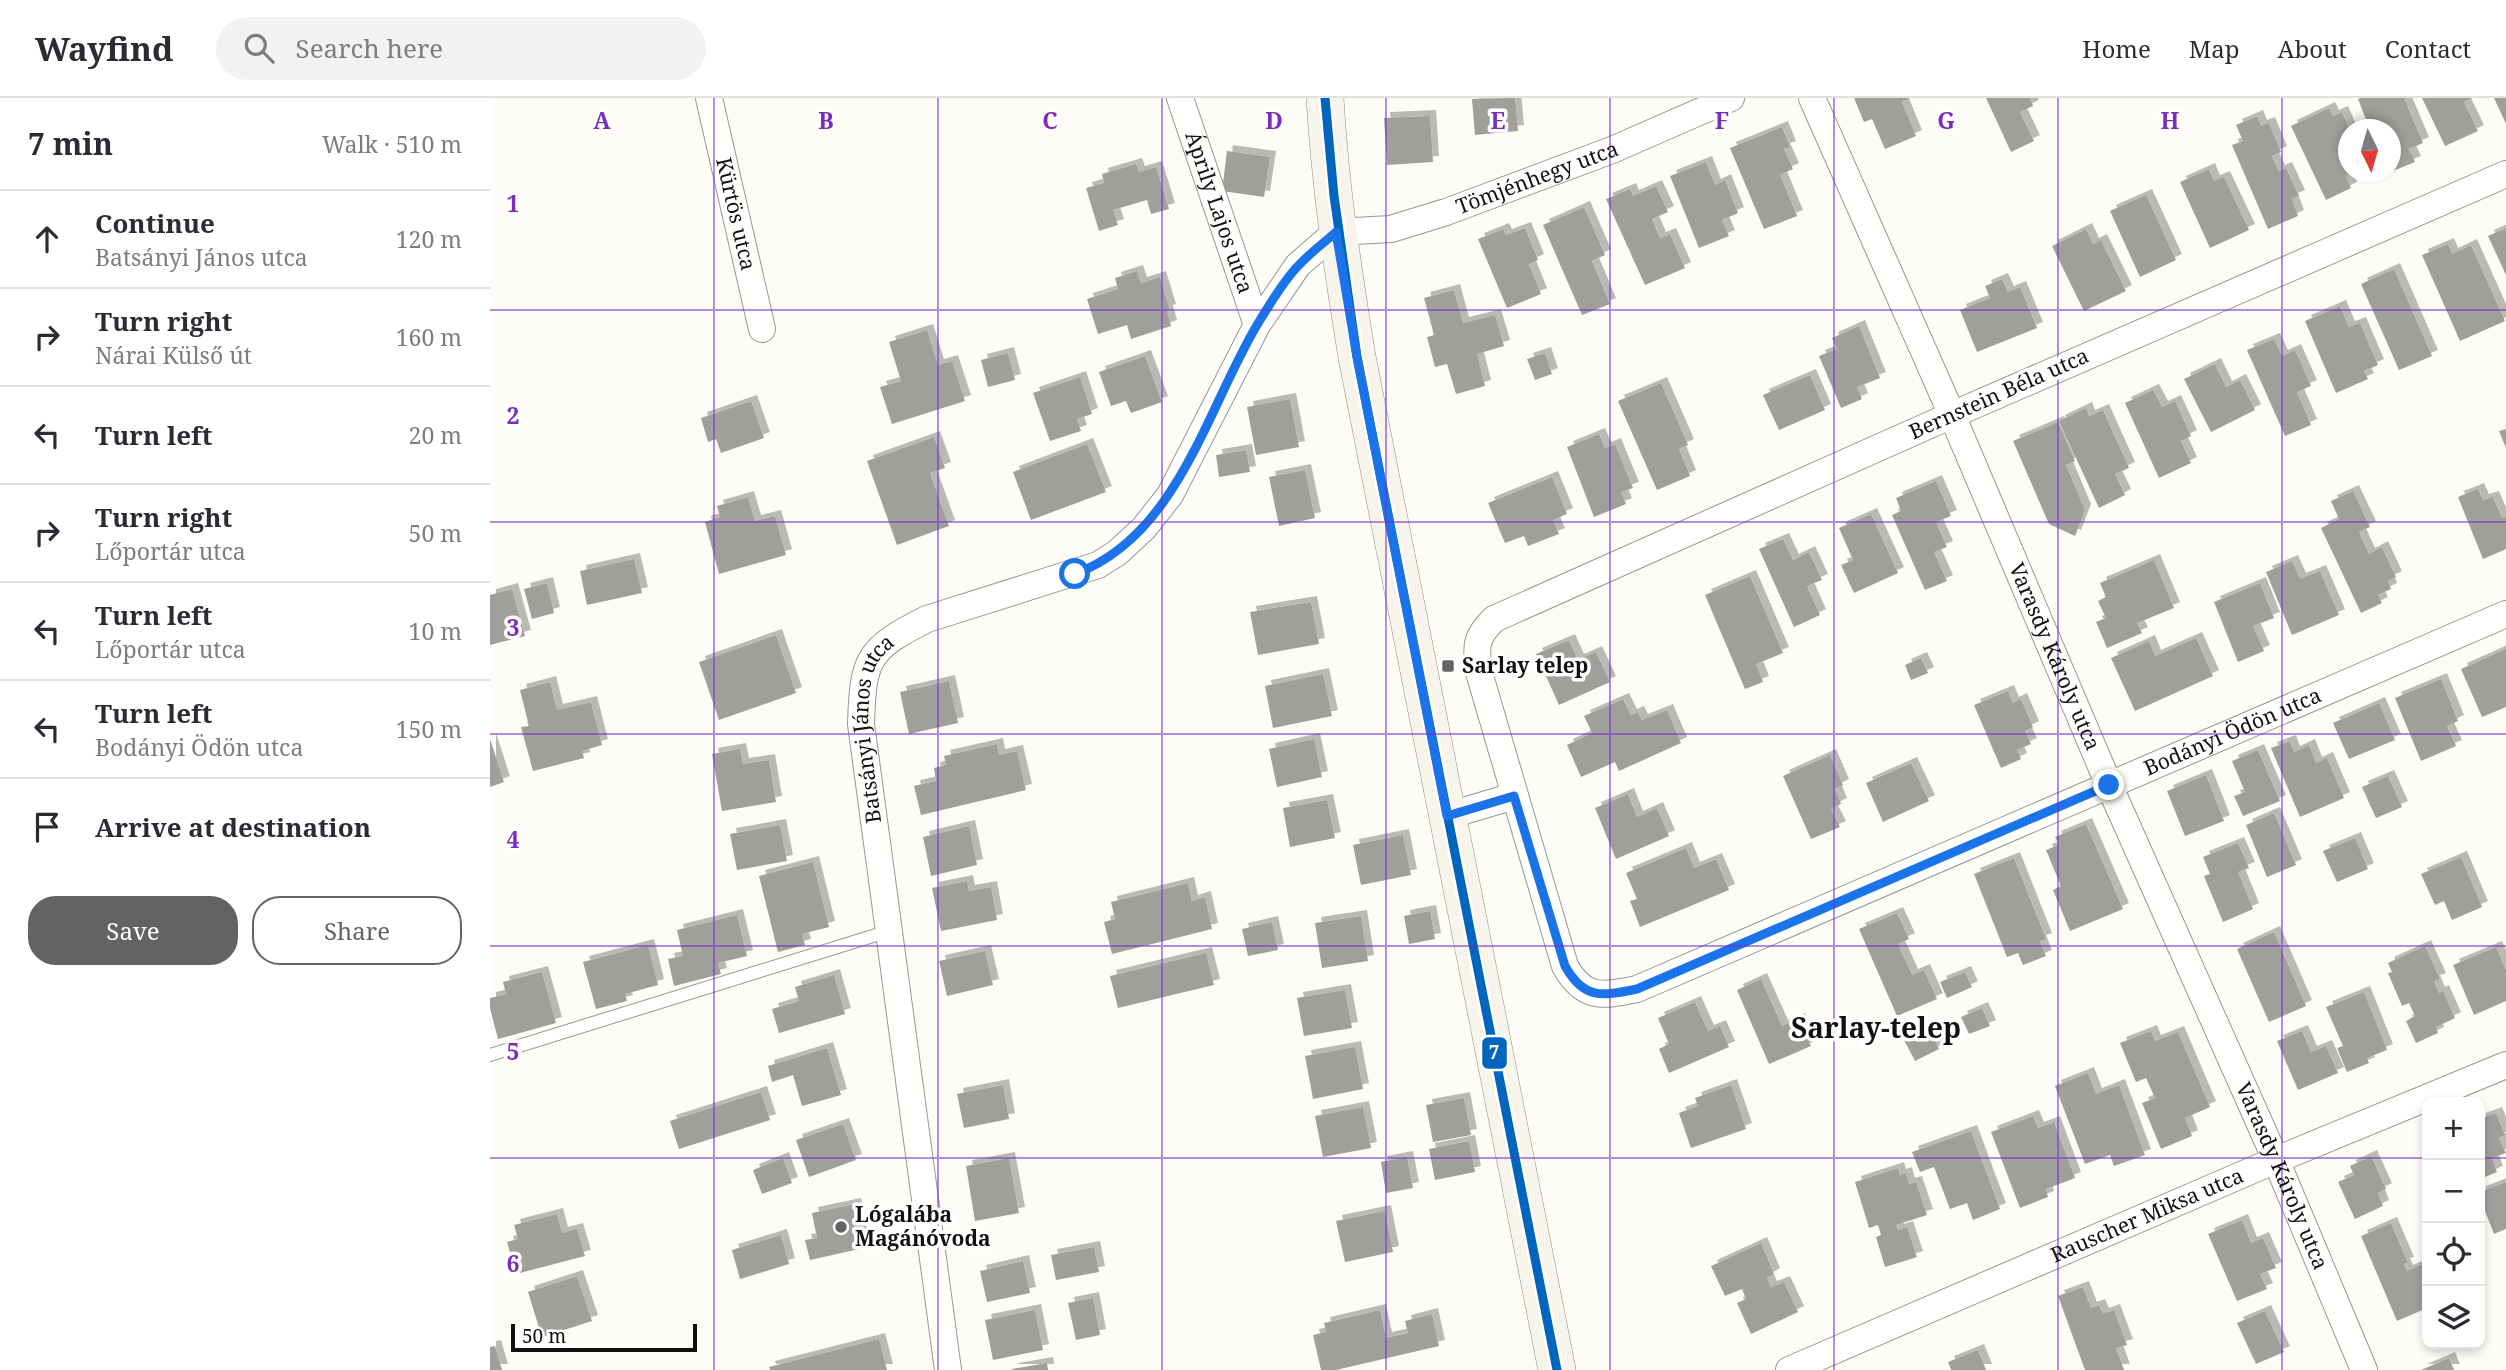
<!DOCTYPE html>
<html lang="en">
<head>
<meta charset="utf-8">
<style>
  body { margin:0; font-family:"Noto Serif",serif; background:#f2f2f3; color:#2b2b33 }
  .controls { position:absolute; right:21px; bottom:21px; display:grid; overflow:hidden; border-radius:14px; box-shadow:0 4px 10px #0003 }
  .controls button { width:63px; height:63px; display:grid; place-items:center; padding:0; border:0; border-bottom:2px solid #e1e1e2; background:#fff; color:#2b2b33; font:35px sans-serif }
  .compass { position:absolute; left:1848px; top:21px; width:63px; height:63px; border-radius:50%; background:#fff; box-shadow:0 4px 10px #0003; rotate:175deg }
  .scale { position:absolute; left:21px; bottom:18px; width:186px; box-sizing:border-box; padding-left:7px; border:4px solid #111; border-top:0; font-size:19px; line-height:24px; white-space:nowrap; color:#111; -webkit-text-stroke:5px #fff; paint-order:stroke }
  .stop { position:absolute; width:21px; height:21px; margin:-16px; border:5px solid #1a73e8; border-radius:50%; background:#fff }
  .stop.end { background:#1a73e8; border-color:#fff; box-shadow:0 2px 7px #0008 }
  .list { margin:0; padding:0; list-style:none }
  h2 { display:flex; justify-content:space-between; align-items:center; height:91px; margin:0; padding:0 28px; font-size:30px }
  h2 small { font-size:23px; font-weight:400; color:#7c7c81 }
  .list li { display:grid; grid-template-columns:46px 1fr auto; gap:21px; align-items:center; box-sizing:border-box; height:98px; padding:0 28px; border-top:2px solid #e1e1e2 }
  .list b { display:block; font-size:26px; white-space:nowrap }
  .list p { margin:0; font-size:23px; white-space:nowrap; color:#7c7c81 }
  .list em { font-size:23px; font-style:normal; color:#7c7c81 }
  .actions { display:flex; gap:14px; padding:21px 28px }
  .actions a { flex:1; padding:16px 0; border:2px solid #646362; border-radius:28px; text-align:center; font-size:24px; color:#646362 }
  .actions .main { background:#646362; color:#fff }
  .icon { flex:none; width:38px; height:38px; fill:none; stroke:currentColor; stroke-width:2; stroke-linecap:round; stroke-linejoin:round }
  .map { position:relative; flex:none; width:2016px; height:1272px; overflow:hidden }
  header { display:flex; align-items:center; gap:42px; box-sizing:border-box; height:98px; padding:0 35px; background:#fff; border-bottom:2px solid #e1e1e2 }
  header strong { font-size:33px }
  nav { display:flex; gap:38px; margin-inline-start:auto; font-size:24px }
  .search { width:490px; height:63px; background:#f2f2f3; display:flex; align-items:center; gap:18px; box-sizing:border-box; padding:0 24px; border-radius:38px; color:#7c7c81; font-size:26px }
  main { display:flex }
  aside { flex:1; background:#fff }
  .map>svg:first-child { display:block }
</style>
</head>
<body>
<header>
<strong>Wayfind</strong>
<div class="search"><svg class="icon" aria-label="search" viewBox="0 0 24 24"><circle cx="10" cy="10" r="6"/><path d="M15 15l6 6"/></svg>Search here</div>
<nav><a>Home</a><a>Map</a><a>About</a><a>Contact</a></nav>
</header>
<main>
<aside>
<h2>7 min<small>Walk · 510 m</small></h2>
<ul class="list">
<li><svg class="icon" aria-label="ahead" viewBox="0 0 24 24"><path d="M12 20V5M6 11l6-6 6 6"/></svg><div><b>Continue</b><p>Batsányi János utca</p></div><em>120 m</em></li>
<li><svg class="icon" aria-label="right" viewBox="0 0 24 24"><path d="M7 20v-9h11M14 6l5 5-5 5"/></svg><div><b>Turn right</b><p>Nárai Külső út</p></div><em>160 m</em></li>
<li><svg class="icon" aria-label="left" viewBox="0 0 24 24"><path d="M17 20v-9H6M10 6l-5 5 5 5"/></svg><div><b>Turn left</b></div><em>20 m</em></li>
<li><svg class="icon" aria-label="right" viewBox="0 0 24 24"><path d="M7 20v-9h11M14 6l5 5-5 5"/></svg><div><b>Turn right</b><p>Lőportár utca</p></div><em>50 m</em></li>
<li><svg class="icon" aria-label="left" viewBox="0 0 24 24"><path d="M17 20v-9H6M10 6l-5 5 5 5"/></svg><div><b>Turn left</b><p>Lőportár utca</p></div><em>10 m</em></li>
<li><svg class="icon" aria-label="left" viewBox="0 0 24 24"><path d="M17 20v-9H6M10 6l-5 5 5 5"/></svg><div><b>Turn left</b><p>Bodányi Ödön utca</p></div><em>150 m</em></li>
<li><svg class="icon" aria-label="arrive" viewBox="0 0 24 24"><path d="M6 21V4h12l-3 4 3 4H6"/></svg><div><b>Arrive at destination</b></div></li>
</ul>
<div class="actions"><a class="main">Save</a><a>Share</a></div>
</aside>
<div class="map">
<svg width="2016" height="1272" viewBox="0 0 2016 1272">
  <defs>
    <filter id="shadow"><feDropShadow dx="6" dy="-6" stdDeviation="0" flood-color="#0004"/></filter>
  </defs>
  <rect width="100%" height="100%" fill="#fdfcf7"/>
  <path fill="#a19f9c" filter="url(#shadow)" d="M1025 0 1028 33 985 37 982 1Z
    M1364 0H1420L1412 4 1426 38 1395 51 1382 21 1374 24Z
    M1496 0H1540L1543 8 1530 14 1544 43 1521 54Z
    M1871 0H1914L1933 45 1919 51 1925 64 1893 77 1892 74H1900V32H1880L1868 1Z
    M1932 0H1982L1974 4 1988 33 1955 48Z
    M2004 0H2016V26Z
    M1839 10 1843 18 1852 14 1860 32 1858 74H1866L1856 78 1861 90 1836 102 1801 28Z
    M940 18 943 64 897 67 894 20Z
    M1767 18 1771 28 1779 25 1791 54 1782 58 1789 73 1796 70 1809 98 1802 101 1808 118 1778 131 1742 47 1753 43 1746 27Z
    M1292 29 1300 49 1294 51 1303 71 1290 77 1307 118 1274 131 1240 50Z
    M737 53 780 59 774 99 732 93Z
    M1216 64 1225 87 1235 82 1248 115 1232 122 1239 138 1209 150 1180 78Z
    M646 66 649 74 666 69 679 111 661 116 657 102 623 112 628 127 609 133 596 90 614 85 612 76Z
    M1719 71 1724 83 1734 79 1759 132 1720 150 1690 84Z
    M1166 88 1178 114 1162 121 1170 140 1180 136 1195 170 1155 187 1116 101 1140 91 1143 98Z
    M1656 97 1686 162 1650 179 1620 113Z
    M1094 109 1115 157 1102 163 1120 206 1092 217 1053 127Z
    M1035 130 1048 162 1039 166 1051 196 1017 210 988 141 1013 131 1016 137Z
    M2016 130V177L1998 138Z
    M1596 131 1603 146 1611 142 1636 193 1594 213 1562 148Z
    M1958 146 1962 156 1981 147 2015 223 1970 243 1932 157Z
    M1904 171 1942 258 1909 272 1871 186Z
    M647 173 651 185 670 179 680 212 677 213 681 228 641 241 637 227 608 236 597 201 628 191 625 180Z
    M1512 181 1518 194 1530 189 1547 230 1487 254 1470 212 1500 200 1495 188Z
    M964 192 973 225 1005 217 1014 248 987 256 995 288 966 296 957 266 945 269 937 239 944 237 934 200Z
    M1850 208 1859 229 1870 225 1888 267 1874 273 1878 281 1846 295 1815 223Z
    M1369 228 1390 280 1367 289 1372 301 1351 310 1329 258 1347 251 1342 240Z
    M437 232 448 267 462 263 475 303 402 326 390 289 411 283 399 244Z
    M1784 241 1792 258 1805 252 1821 288 1807 294 1821 327 1795 338 1757 252Z
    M518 255 525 282 498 289 491 262Z
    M1055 255 1062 276 1045 282 1037 261Z
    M655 258 672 304 641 315 636 303 621 308 609 274Z
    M1725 266 1736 289 1750 282 1765 312 1721 334 1694 281Z
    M1320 277 1335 312 1289 332 1273 297Z
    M590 279 602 316 587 321 591 333 560 343 543 295Z
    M1171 285 1198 347 1189 351 1200 378 1167 392 1128 303Z
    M1663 292 1672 309 1685 303 1701 338 1691 343 1701 365 1669 380 1635 305Z
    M800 301 809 349 766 357 757 309Z
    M261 303 274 340 231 355 226 341 218 344 211 320Z
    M1596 310 1599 318 1613 312 1639 370 1625 376 1635 397 1609 410 1569 323Z
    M1568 324 1585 363 1576 367 1595 412 1585 438 1559 426 1523 343Z
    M2016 331V350L2009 333Z
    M1109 336 1115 350 1125 346 1143 390 1131 394 1136 406 1104 419 1077 349Z
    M444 339 455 370 440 375 459 428 407 447 377 363Z
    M597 346 616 394 541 422 523 374Z
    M756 352 760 374 729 379 726 357Z
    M815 372 825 420 789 428 779 379Z
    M1062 379 1077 416 1063 422 1069 436 1038 448 1034 438 1015 445 998 405Z
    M1446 383 1461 418 1446 424 1457 449 1444 454 1457 483 1435 492 1402 417 1411 413 1406 400Z
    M1988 391 1993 402 2003 399 2012 420 2016 419V451L1993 461 1968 399Z
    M1863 393 1880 429 1869 434 1879 456 1892 449 1906 479 1898 483 1901 491 1888 497 1892 505 1871 515 1831 430 1849 421 1841 403Z
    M258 399 265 423 285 418 296 457 229 476 215 424 230 419 227 408Z
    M1381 416 1408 475 1364 495 1351 467 1363 462 1349 430Z
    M1293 441 1303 462 1319 454 1332 482 1317 488 1330 517 1304 529 1269 451Z
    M144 461 152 495 97 507 90 473Z
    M1664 462 1684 510 1647 525 1652 535 1617 550 1606 524 1616 520 1608 503 1616 499 1610 485Z
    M1802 463 1810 481 1830 473 1849 517 1802 537 1776 474Z
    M1260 478 1293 555 1266 566 1273 584 1255 591 1215 497Z
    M57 485 64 515 42 521 34 491Z
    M1770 485 1784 520 1763 528 1774 553 1748 564 1724 504Z
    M22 491 35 538 0 547V497Z
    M821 504 829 546 768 557 760 514Z
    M286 537 306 595 229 622 209 564Z
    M1706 540 1723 578 1645 613 1621 560 1659 543 1665 558Z
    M1079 542 1088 562 1106 554 1120 584 1069 607 1046 556Z
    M2016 551V609L1992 619 1971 571Z
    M1431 560 1438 575 1421 582 1415 567Z
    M833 576 842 618 783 630 775 588Z
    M1951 581 1968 623 1957 628 1966 648 1931 663 1905 600Z
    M459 583 468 625 419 636 410 594Z
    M60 584 67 612 101 604 112 647 92 653 94 660 43 673 31 629 39 628 30 592Z
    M1518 593 1523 605 1531 601 1543 629 1535 633 1541 646 1527 652 1531 661 1511 670 1484 607Z
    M1133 601 1141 617 1148 614 1152 622 1177 612 1191 645 1129 673 1125 664 1091 679 1077 647 1102 635 1094 618Z
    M1889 605 1905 642 1859 661 1843 625Z
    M0 641 14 684 0 689Z
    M824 641 832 679 787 689 779 651Z
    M1800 643 1804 654 1819 647 1826 665 1837 660 1854 700 1810 719 1781 650Z
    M507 646 509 657 527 653 536 692 431 717 424 688 446 683 444 670 456 667 454 658Z
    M250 651 253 666 279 662 286 704 232 713 222 656Z
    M1768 652 1790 703 1753 718 1744 698 1755 694 1742 663Z
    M1340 657 1353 687 1345 691 1351 706 1341 711 1350 729 1321 741 1293 678Z
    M1421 665 1439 703 1393 724 1376 685Z
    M1716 677 1734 723 1695 738 1677 693Z
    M1898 678 1912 709 1886 720 1872 689Z
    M1138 696 1147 719 1167 710 1179 738 1126 761 1105 710Z
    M837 702 845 740 800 749 793 710Z
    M1784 715 1806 767 1777 779 1756 727Z
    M1596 726 1633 811 1580 833 1563 792 1571 788 1556 752 1569 747 1565 739Z
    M290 727 297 763 247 772 240 736Z
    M479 728 487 767 441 778 433 739Z
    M913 737 921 777 871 787 863 747Z
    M1865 740 1878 771 1847 784 1833 753Z
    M1748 745 1759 770 1748 774 1763 811 1733 824 1714 778 1720 776 1713 759Z
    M1196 750 1204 770 1226 761 1239 792 1150 829 1140 803 1147 801 1136 775Z
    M1971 759 1992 809 1962 822 1954 803 1945 807 1931 776Z
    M1524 760 1556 841 1550 843 1556 858 1533 867 1528 855 1517 859 1484 776Z
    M323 764 339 829 312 836 315 847 288 854 269 778Z
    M477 783 479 793 501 789 507 822 451 833 442 790Z
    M698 785 702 803 715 799 722 831 622 856 614 824 625 821 621 804Z
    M940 813 945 841 919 846 914 818Z
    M1407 815 1419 841 1408 846 1422 877 1434 872 1447 901 1407 918 1369 831Z
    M247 817 257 858 228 865 231 876 184 888 178 861 193 858 187 832Z
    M871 818 878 863 832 870 825 825Z
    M782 824 788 852 758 858 752 831Z
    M1784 834 1816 908 1779 924 1747 851Z
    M158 847 168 887 135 896 137 903 106 911 93 864Z
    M1935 848 1950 881 1944 883 1949 895 1953 893 1965 920 1946 929 1948 935 1926 945 1916 923 1925 918 1919 905 1912 908 1898 875 1902 874 1898 865Z
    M2006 849 2016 872V903L1984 917 1963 867Z
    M495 853 503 887 457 898 449 863Z
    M716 855 724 887 628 910 620 878Z
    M52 874 66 925 8 941 0 910V900L16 896 13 884Z
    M1475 874 1482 889 1457 900 1450 884Z
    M344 877 355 916 289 935 282 911 309 903 305 889Z
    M1271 881 1292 928 1309 921 1321 948 1279 966 1247 892Z
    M855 892 862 930 814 938 807 900Z
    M1874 894 1897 952 1877 960 1879 965 1857 974 1847 950 1853 948 1836 909Z
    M1205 904 1218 933 1230 928 1239 949 1179 975 1169 951 1179 946 1168 920Z
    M1492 910 1500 928 1479 936 1471 919Z
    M1438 928 1449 951 1425 963 1413 940Z
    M1661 933 1665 943 1688 934 1720 1009 1695 1020 1702 1038 1671 1051 1652 1005 1665 1000 1656 980 1646 984 1630 945Z
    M1812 933 1821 954 1836 948 1848 975 1808 992 1787 943Z
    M865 949 873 991 823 1001 815 958Z
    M337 950 351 997 312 1008 303 977 282 984 278 968Z
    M1598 975 1606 996 1629 987 1655 1057 1624 1068 1620 1057 1595 1066 1565 988Z
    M513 987 519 1021 474 1030 467 996Z
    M1241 987 1256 1031 1201 1050 1189 1015 1208 1008 1205 1000Z
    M271 994 280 1022 189 1051 180 1023Z
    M974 1000 981 1037 943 1044 936 1007Z
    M873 1009 881 1050 833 1059 825 1018Z
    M2006 1015 2015 1037 2009 1040 2016 1055 2002 1060 2007 1074 1990 1081V1021Z
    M1543 1018 1548 1030 1564 1024 1585 1080 1556 1091 1558 1099 1530 1110 1501 1034Z
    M353 1026 366 1062 319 1079 306 1042Z
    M1481 1033 1510 1111 1483 1122 1477 1105 1460 1111 1444 1069 1430 1074 1422 1054Z
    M979 1043 985 1074 945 1082 939 1051Z
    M1881 1058 1896 1091 1888 1095 1893 1108 1865 1121 1848 1084 1864 1077 1860 1068Z
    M917 1059 923 1090 896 1095 891 1064Z
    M293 1060 302 1085 272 1096 263 1072Z
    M519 1060 529 1115 485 1123 476 1068Z
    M1408 1070 1410 1077 1416 1075 1419 1086 1426 1084 1437 1117 1406 1127 1408 1132 1417 1129 1427 1159 1395 1169 1386 1139 1391 1137 1388 1127 1379 1130 1365 1084Z
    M2016 1084V1131L2004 1136 1990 1100V1094Z
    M365 1106 374 1150 320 1162 315 1142 327 1140 322 1115Z
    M895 1113 903 1154 855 1164 846 1123Z
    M67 1116 72 1135 87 1131 95 1158 26 1176 17 1144 28 1141 24 1127Z
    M1752 1122 1761 1145 1773 1140 1786 1170 1770 1176 1777 1191 1747 1203 1718 1136Z
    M1901 1125 1918 1165 1914 1166 1917 1173 1937 1164V1210L1907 1223 1871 1138Z
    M291 1137 299 1166 250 1181 242 1152Z
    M1271 1145 1284 1176 1277 1180 1281 1189 1294 1184 1308 1214 1261 1236 1247 1205 1256 1201 1252 1191 1235 1198 1221 1168Z
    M604 1149 609 1174 566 1182 561 1157Z
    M533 1163 540 1195 497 1204 490 1173Z
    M87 1178 102 1223 52 1239 38 1194Z
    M1593 1189 1601 1210 1609 1207 1613 1216 1624 1212 1637 1247 1626 1250 1634 1272H1595L1568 1198Z
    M603 1200 610 1237 586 1242 578 1205Z
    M545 1212 553 1252 503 1262 495 1222Z
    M890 1212 896 1240 918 1235 915 1223 942 1216 949 1248 846 1272H831L823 1237 836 1234 834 1225Z
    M1775 1213 1794 1254 1766 1266 1747 1225Z
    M389 1241 397 1272H280L279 1269Z
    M5 1248 12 1272H0V1249Z
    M1488 1252 1496 1272H1461L1458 1264Z
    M1959 1260 1964 1272H1931Z
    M557 1265 558 1272H522V1271Z"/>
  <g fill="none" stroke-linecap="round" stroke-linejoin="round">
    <defs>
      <path id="lane" d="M0 957 399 833"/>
      <g id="street">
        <path id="s1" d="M219 0 272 231"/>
        <path id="s2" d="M690 0 767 227"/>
        <path id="s3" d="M1322 0 1462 317 1619 687 1786 1062 1874 1272"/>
        <path id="s4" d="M2016 76 1462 317 1004 521C986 539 986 546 988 571L1075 868C1094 902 1112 898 1147 891L2016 516"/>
        <path d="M957 718 1024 698"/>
        <path id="s5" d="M458 1272 371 626C373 561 377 551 437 521L608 467 627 455 654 430 680 397 767 227 808 167 846 134 901 131 956 114 1122 52 1241 0"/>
        <path id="s6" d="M1299 1272 1786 1062 2016 967"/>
      </g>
      <path id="secondary" d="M835 0C840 88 853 173 867 259L1067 1272"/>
    </defs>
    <use href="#lane" stroke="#979795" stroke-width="14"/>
    <use href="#street" stroke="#979795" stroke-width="28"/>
    <use href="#secondary" stroke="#8e8d8b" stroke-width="38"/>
    <use href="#lane" stroke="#fffffe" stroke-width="12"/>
    <use href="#street" stroke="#fffffe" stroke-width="26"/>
    <use href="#secondary" stroke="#f6f4eb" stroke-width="37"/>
    <defs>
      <path id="bus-1" d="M835 0 844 98 867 259 1067 1272"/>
    </defs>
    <use href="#bus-1" stroke="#fff" stroke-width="14"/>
    <use href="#bus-1" stroke="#0065bd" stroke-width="9"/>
  </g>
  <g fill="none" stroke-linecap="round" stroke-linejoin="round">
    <path stroke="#1a73e8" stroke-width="9" d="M585 476C687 438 716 313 767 227 778 209 795 180 810 166 821 154 834 145 846 134L867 259 957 718 1024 698 1075 868C1094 902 1112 898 1147 891L1619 687"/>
  </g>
  <path fill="none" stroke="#7b2cbf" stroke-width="2" stroke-opacity="0.55" d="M224 0V1272M448 0V1272M672 0V1272M896 0V1272M1120 0V1272M1344 0V1272M1568 0V1272M1792 0V1272M0 212H2016M0 424H2016M0 636H2016M0 848H2016M0 1060H1937M1990 1060H2016"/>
  <g fill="#646362" stroke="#fff" stroke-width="2.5">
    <rect x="951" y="561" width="14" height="14" rx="3.5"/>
    <circle cx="351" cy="1129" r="7"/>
  </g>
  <g text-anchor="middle" stroke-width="7" stroke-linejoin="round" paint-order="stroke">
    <g font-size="21" fill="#111" stroke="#fff">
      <text dy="7" stroke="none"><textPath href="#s5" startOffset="1592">Tömjénhegy utca</textPath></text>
      <text dy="7" stroke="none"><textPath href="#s2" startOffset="121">Áprily Lajos utca</textPath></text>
      <text dy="7" stroke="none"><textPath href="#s1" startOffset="119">Kürtös utca</textPath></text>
      <text transform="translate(1509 296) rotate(-24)" y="7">Bernstein Béla utca</text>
      <text dy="7" stroke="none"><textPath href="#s3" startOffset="609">Varasdy Károly utca</textPath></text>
      <text dy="7" stroke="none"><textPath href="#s4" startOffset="2203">Bodányi Ödön utca</textPath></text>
      <text dy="7" stroke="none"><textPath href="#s5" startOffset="649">Batsányi János utca</textPath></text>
      <text dy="7" stroke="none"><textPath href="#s3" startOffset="1176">Varasdy Károly utca</textPath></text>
      <text dy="7" stroke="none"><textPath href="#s6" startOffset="390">Rauscher Miksa utca</textPath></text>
    </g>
    <g font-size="21" font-weight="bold" fill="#111" stroke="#fff" text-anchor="start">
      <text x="972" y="575">Sarlay telep</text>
      <text x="365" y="1124">Lógalába<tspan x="365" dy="24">Magánóvoda</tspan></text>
    </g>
    <g font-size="28" font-weight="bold" fill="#111" stroke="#fff">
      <text x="1386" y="940">Sarlay-telep</text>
    </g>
  </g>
  <g font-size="23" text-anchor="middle" font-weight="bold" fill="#7b2cbf" stroke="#fff" stroke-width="7" stroke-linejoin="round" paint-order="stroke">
    <text x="112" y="31">A</text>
    <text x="336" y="31">B</text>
    <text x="560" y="31">C</text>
    <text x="784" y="31">D</text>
    <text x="1008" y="31">E</text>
    <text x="1232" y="31">F</text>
    <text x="1456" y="31">G</text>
    <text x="1680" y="31">H</text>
    <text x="23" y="114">1</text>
    <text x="23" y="326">2</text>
    <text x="23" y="538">3</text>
    <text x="23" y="750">4</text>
    <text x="23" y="962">5</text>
    <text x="23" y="1174">6</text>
  </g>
  <rect stroke="#fff" stroke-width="2.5" x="991" y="938" width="27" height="34" rx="7" fill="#0065bd"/>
  <g font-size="19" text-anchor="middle" font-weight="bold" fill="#fff">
    <text x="1004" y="961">7</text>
  </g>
</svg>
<div class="controls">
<button>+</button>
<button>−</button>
<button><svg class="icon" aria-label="locate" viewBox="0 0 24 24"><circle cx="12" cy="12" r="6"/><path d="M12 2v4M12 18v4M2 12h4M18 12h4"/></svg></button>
<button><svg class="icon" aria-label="layers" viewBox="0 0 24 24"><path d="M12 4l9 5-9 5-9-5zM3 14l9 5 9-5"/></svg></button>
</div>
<svg class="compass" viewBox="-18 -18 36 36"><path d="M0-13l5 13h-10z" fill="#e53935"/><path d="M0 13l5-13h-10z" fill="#7c7c81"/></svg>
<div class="scale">50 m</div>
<div class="stop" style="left:585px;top:476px"></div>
<div class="stop end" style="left:1619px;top:687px"></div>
</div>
</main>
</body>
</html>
